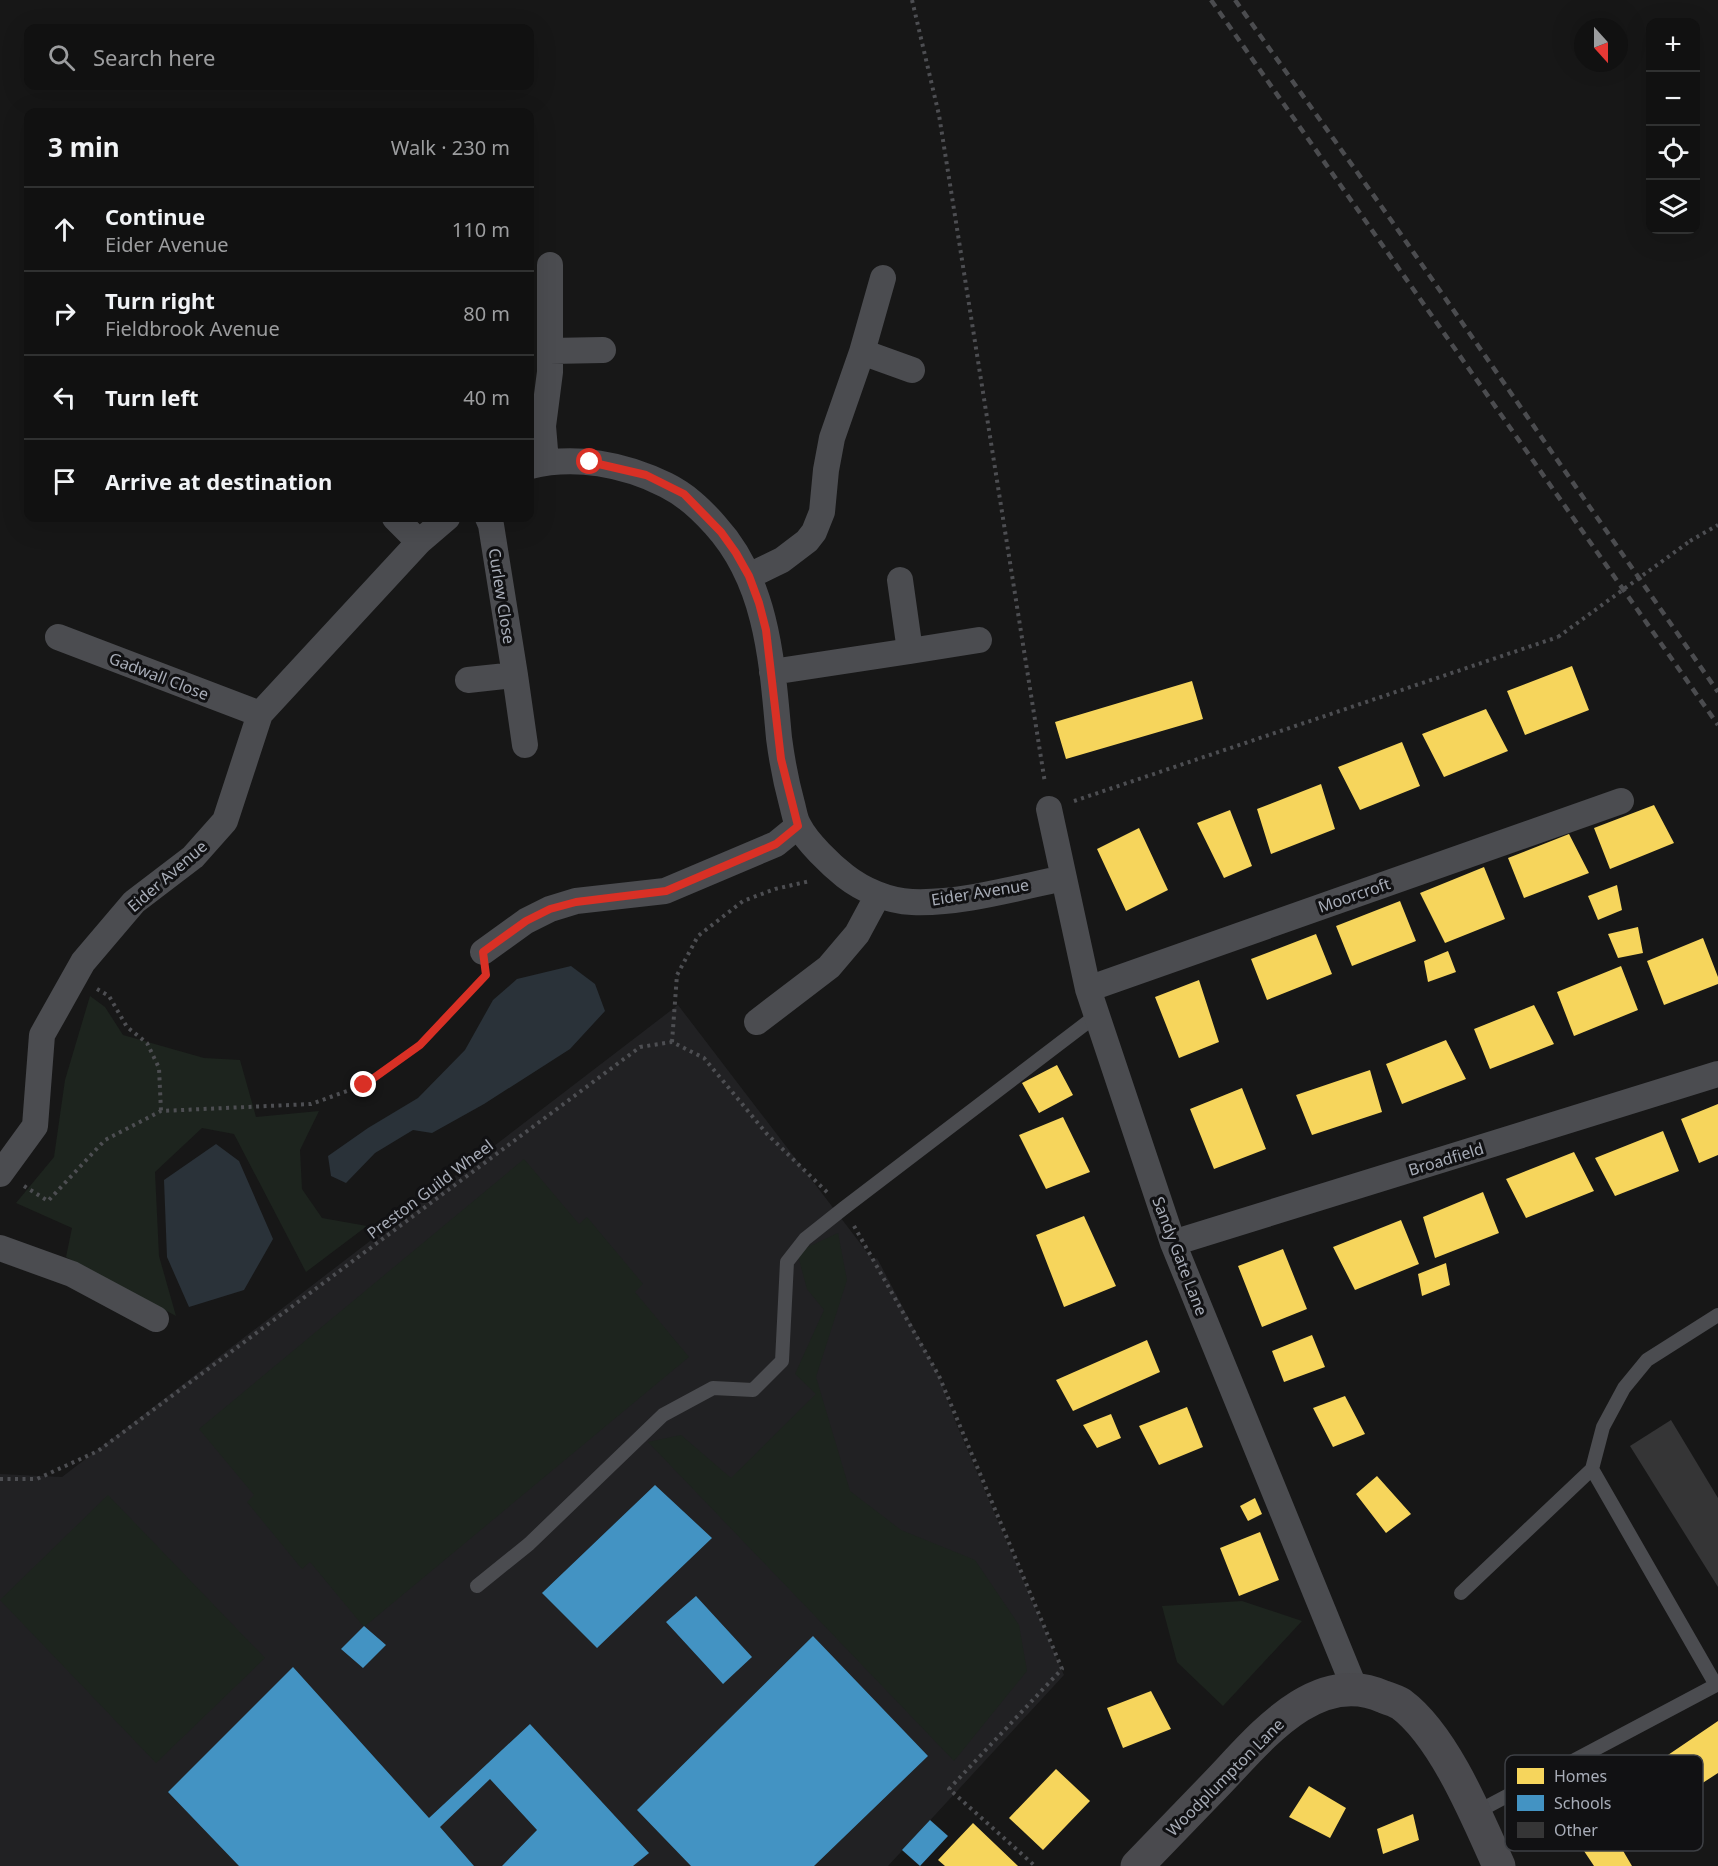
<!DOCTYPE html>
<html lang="en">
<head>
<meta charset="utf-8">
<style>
  body { margin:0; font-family:"Noto Sans",sans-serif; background:#1a1a1a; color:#f1f3f6 }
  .controls { position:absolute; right:18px; top:18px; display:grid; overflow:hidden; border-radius:12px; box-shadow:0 6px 24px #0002 }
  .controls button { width:54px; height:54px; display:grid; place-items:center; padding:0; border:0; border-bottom:2px solid #303131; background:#111; color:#f1f3f6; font:30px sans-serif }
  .compass { position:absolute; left:1574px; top:18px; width:54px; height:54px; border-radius:50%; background:#111; box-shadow:0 6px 24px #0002; rotate:159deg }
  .stop { position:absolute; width:18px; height:18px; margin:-14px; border:4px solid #d93025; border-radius:50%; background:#fff }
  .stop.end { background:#d93025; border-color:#fff; box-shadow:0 2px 6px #0008 }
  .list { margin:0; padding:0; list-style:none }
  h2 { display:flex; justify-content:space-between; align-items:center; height:78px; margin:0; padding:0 24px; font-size:26px }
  h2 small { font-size:20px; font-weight:400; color:#9c9d9f }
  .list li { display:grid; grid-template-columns:39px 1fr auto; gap:18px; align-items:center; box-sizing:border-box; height:84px; padding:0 24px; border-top:2px solid #303131 }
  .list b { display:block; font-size:22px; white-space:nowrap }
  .list p { margin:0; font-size:20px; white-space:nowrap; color:#9c9d9f }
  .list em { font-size:20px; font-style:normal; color:#9c9d9f }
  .icon { flex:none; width:33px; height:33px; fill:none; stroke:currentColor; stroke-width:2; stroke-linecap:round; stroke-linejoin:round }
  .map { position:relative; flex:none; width:1718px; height:1866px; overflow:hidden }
  .search { position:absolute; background:#111; box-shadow:0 6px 24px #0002; left:24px; top:24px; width:510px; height:66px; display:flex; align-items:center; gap:15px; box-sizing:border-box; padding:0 21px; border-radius:12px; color:#9c9d9f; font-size:22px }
  .panel { position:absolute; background:#111; box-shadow:0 6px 24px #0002; left:24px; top:108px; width:510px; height:414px; border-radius:12px }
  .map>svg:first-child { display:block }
</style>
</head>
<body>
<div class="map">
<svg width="1718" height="1866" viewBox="0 0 1718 1866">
  <rect width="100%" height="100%" fill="#171717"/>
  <path fill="#212123" d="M678 1005 873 1260 877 1258 939 1376 956 1423 1064 1675 888 1866H0V1474L62 1477Z"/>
  <path fill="#1d241e" d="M90 996 105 1007 123 1035 204 1058 240 1060 256 1117 319 1111 300 1150 302 1189 322 1218 367 1226 306 1272 234 1134 202 1128 155 1172 159 1256 176 1316 66 1257 72 1228 16 1203 54 1157 65 1080Z
    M524 1159 579 1224 587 1217 643 1284 635 1292 689 1357 364 1627 310 1562 302 1569 247 1502 254 1495 199 1429Z
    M838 1233 847 1280 816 1377 850 1491 901 1530 975 1560 1019 1625 1027 1671 954 1761 648 1442 681 1435 731 1478 816 1394 795 1374 824 1310 807 1289 797 1252Z
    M108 1495 265 1658 156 1763 0 1600Z
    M1242 1601 1302 1621 1223 1706 1177 1662 1162 1606Z"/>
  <path fill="#2a3239" d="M571 966 595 984 605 1011 570 1049 484 1104 432 1133 413 1130 375 1153 346 1183 331 1176 328 1156 368 1128 418 1098 465 1050 493 1000 517 979Z
    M216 1144 239 1161 273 1239 244 1290 189 1307 167 1257 164 1180Z"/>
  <path fill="#f6d55c" d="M1572 666 1589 710 1525 735 1507 691Z
    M1192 681 1203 719 1066 759 1055 722Z
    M1486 709 1508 751 1444 777 1422 734Z
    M1402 742 1420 786 1360 810 1338 767Z
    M1321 784 1335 829 1271 854 1257 809Z
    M1654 805 1674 843 1610 869 1594 828Z
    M1230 810 1252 866 1224 878 1197 823Z
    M1139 828 1168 890 1126 911 1097 849Z
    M1569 834 1589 873 1524 898 1508 858Z
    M1484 867 1505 919 1445 943 1420 893Z
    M1617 885 1622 910 1598 920 1588 896Z
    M1400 901 1416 941 1352 966 1336 926Z
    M1638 927 1643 953 1618 958 1608 934Z
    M1316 934 1332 974 1267 1000 1251 959Z
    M1703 938 1718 977V984L1664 1005 1647 961Z
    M1448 951 1456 972 1428 982 1424 961Z
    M1621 966 1638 1010 1574 1036 1557 992Z
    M1199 980 1219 1042 1179 1058 1155 997Z
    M1534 1005 1554 1044 1490 1069 1474 1029Z
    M1446 1040 1466 1079 1402 1104 1386 1064Z
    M1057 1065 1073 1095 1039 1113 1022 1083Z
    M1370 1070 1382 1112 1312 1135 1296 1095Z
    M1242 1088 1266 1149 1214 1169 1190 1109Z
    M1718 1104V1155L1699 1163 1681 1119Z
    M1063 1117 1090 1172 1046 1189 1019 1135Z
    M1663 1131 1679 1171 1615 1196 1595 1158Z
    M1574 1152 1594 1191 1526 1218 1506 1179Z
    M1483 1192 1499 1233 1435 1258 1423 1217Z
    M1084 1216 1116 1286 1064 1307 1036 1235Z
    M1401 1220 1419 1264 1355 1290 1333 1247Z
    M1283 1249 1307 1309 1262 1327 1238 1266Z
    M1446 1263 1450 1285 1422 1296 1418 1274Z
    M1312 1335 1325 1367 1284 1382 1272 1351Z
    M1147 1340 1160 1372 1073 1411 1056 1380Z
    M1345 1396 1365 1434 1333 1447 1313 1408Z
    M1187 1407 1203 1447 1159 1465 1139 1426Z
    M1111 1414 1121 1438 1097 1448 1083 1425Z
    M1377 1476 1411 1514 1386 1533 1356 1494Z
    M1255 1498 1262 1514 1248 1521 1240 1506Z
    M1260 1532 1279 1580 1239 1596 1220 1548Z
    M1151 1691 1171 1729 1123 1748 1107 1708Z
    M1718 1721V1773L1684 1795 1665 1757Z
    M1056 1769 1090 1801 1043 1850 1009 1818Z
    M1309 1786 1346 1808 1330 1838 1289 1817Z
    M1413 1814 1419 1840 1383 1854 1377 1829Z
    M973 1823 1018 1866H945L938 1860Z
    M1608 1825 1632 1866H1594L1578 1842Z"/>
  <path fill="#4393c3" d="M655 1485 712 1538 597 1648 542 1593Z
    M696 1596 752 1657 723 1684 666 1622Z
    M364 1626 386 1645 363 1668 341 1649Z
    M813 1636 928 1756 814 1866H691L637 1810Z
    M293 1667 429 1818 530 1724 649 1853 633 1866H502L537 1830 490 1779 440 1827 474 1866H239L168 1792Z
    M930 1820 948 1836 920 1866 902 1850Z"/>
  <path fill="#353536" d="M1671 1420 1718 1498V1587L1630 1446Z"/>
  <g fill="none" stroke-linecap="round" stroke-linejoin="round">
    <path stroke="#4d4e52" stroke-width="4" stroke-dasharray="3 4.5" stroke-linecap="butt" d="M912 0 939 115 1045 783
      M1690 541 1718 525
      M1074 801 1558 637
      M97 989 109 996 127 1027 147 1043 159 1068 161 1111
      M672 1042 677 975 698 936 743 901 775 889 810 881
      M24 1186 48 1201 105 1140 161 1111 311 1104 364 1085 420 1045 482 979
      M854 1226 939 1376 1062 1669 949 1789 1035 1866
      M0 1479H37L98 1451 640 1047 672 1042 704 1058 767 1134 829 1194"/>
    <path stroke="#4b4c50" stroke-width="14" d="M1592 1469 1716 1685
      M477 1586 529 1544 663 1415 713 1388 753 1390 782 1361 787 1262 805 1239 844 1208 1097 1015
      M1461 1593 1592 1469 1603 1427 1624 1388 1647 1360 1718 1315
      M1475 1813 1718 1684"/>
    <path stroke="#4b4c50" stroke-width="26" d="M550 265V351
      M862 352 883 278
      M546 462 543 426 550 372V351L603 350
      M530 466C575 455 624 464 666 485 686 495 700 508 715 525 768 583 772 663 779 738 782 761 786 782 792 804 794 811 795 820 799 826 807 842 831 865 845 876 863 890 888 901 912 902 961 904 1015 888 1064 878
      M395 518 419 542
      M488 518 491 525 515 675
      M749 576 782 560 807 541 814 532 822 512 826 470 832 438 862 352 912 370
      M58 637 260 714
      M910 651 979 640
      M772 672 910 651 900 580
      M468 680 515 675 525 745
      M1049 809 1088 989 1173 1243 1355 1689
      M483 952 526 921 550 909 576 901 665 891 776 844 798 826
      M1088 989 1621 801
      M757 1022 829 967 857 934 878 895
      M0 1174 35 1126 42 1035 83 962 134 902 193 857 225 821 260 714 419 542 447 518
      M1173 1243 1718 1074
      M0 1248 72 1274 156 1319"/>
    <path stroke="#4a4a4e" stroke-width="33" d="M1137 1866C1164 1838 1192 1809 1219 1781 1260 1738 1317 1666 1384 1697 1390 1699 1396 1701 1401 1704 1444 1736 1477 1817 1499 1866"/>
    <path stroke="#4b4c4f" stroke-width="4.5" stroke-dasharray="8 6" stroke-linecap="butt" d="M1211 0 1718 725
      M1235 0 1391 220 1718 692"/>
    <path stroke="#4d4e52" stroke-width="4" stroke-dasharray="3 4.5" stroke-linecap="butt" d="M1558 637 1690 541"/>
  </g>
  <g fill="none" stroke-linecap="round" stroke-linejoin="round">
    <path stroke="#d93025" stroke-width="8" d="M364 1085 420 1045 486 975 483 952 526 921 550 909 576 902 666 891 776 844 798 826 781 759 766 630 759 603 749 576 736 553 721 532 684 494 646 475 590 462"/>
  </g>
  <g text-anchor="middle" stroke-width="6" stroke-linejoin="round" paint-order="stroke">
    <g font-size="16" fill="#a8adb8" stroke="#111113">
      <text transform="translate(502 596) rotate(81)" y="6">Curlew Close</text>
      <text transform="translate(159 676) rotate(21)" y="6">Gadwall Close</text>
      <text transform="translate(167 876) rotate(-41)" y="6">Eider Avenue</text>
      <text transform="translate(980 892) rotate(-9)" y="6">Eider Avenue</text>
      <text transform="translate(1354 895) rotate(-19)" y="6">Moorcroft</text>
      <text transform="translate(1446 1159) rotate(-17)" y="6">Broadfield</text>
      <text transform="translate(430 1189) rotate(-37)" y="6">Preston Guild Wheel</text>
      <text transform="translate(1180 1256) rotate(69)" y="6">Sandy Gate Lane</text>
      <text transform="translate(1225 1777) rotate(-45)" y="6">Woodplumpton Lane</text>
    </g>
  </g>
  <rect x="1505" y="1755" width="198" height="96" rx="9" fill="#111113" stroke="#3e4045" stroke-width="1.5"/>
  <rect x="1517" y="1768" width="27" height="16" fill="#f6d55c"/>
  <rect x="1517" y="1795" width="27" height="16" fill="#4393c3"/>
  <rect x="1517" y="1822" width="27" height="16" fill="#353536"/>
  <g font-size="16" fill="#a8adb8">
    <text x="1554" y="1782">Homes</text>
    <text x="1554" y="1809">Schools</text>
    <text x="1554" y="1836">Other</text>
  </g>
</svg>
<div class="controls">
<button>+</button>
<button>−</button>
<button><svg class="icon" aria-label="locate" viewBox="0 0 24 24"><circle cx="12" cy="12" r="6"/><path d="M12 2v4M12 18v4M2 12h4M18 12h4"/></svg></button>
<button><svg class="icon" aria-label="layers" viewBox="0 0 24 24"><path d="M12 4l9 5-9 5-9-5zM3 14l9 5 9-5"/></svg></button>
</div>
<svg class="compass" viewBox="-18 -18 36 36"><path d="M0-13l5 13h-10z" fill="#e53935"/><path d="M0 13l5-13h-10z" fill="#9c9d9f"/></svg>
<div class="stop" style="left:590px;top:462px"></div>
<div class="stop end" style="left:364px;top:1085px"></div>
<div class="search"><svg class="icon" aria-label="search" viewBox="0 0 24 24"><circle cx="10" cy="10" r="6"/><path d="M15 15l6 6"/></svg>Search here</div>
<section class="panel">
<h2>3 min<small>Walk · 230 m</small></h2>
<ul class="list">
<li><svg class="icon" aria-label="ahead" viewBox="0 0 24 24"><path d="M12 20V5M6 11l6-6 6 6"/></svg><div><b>Continue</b><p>Eider Avenue</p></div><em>110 m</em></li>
<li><svg class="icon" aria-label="right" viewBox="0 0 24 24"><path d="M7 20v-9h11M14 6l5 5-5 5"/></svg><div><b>Turn right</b><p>Fieldbrook Avenue</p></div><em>80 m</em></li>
<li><svg class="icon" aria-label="left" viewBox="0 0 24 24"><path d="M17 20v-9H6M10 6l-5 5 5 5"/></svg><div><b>Turn left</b></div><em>40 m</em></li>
<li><svg class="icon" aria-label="arrive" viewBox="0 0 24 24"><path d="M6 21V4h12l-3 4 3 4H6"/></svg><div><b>Arrive at destination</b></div></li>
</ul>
</section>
</div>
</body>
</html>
